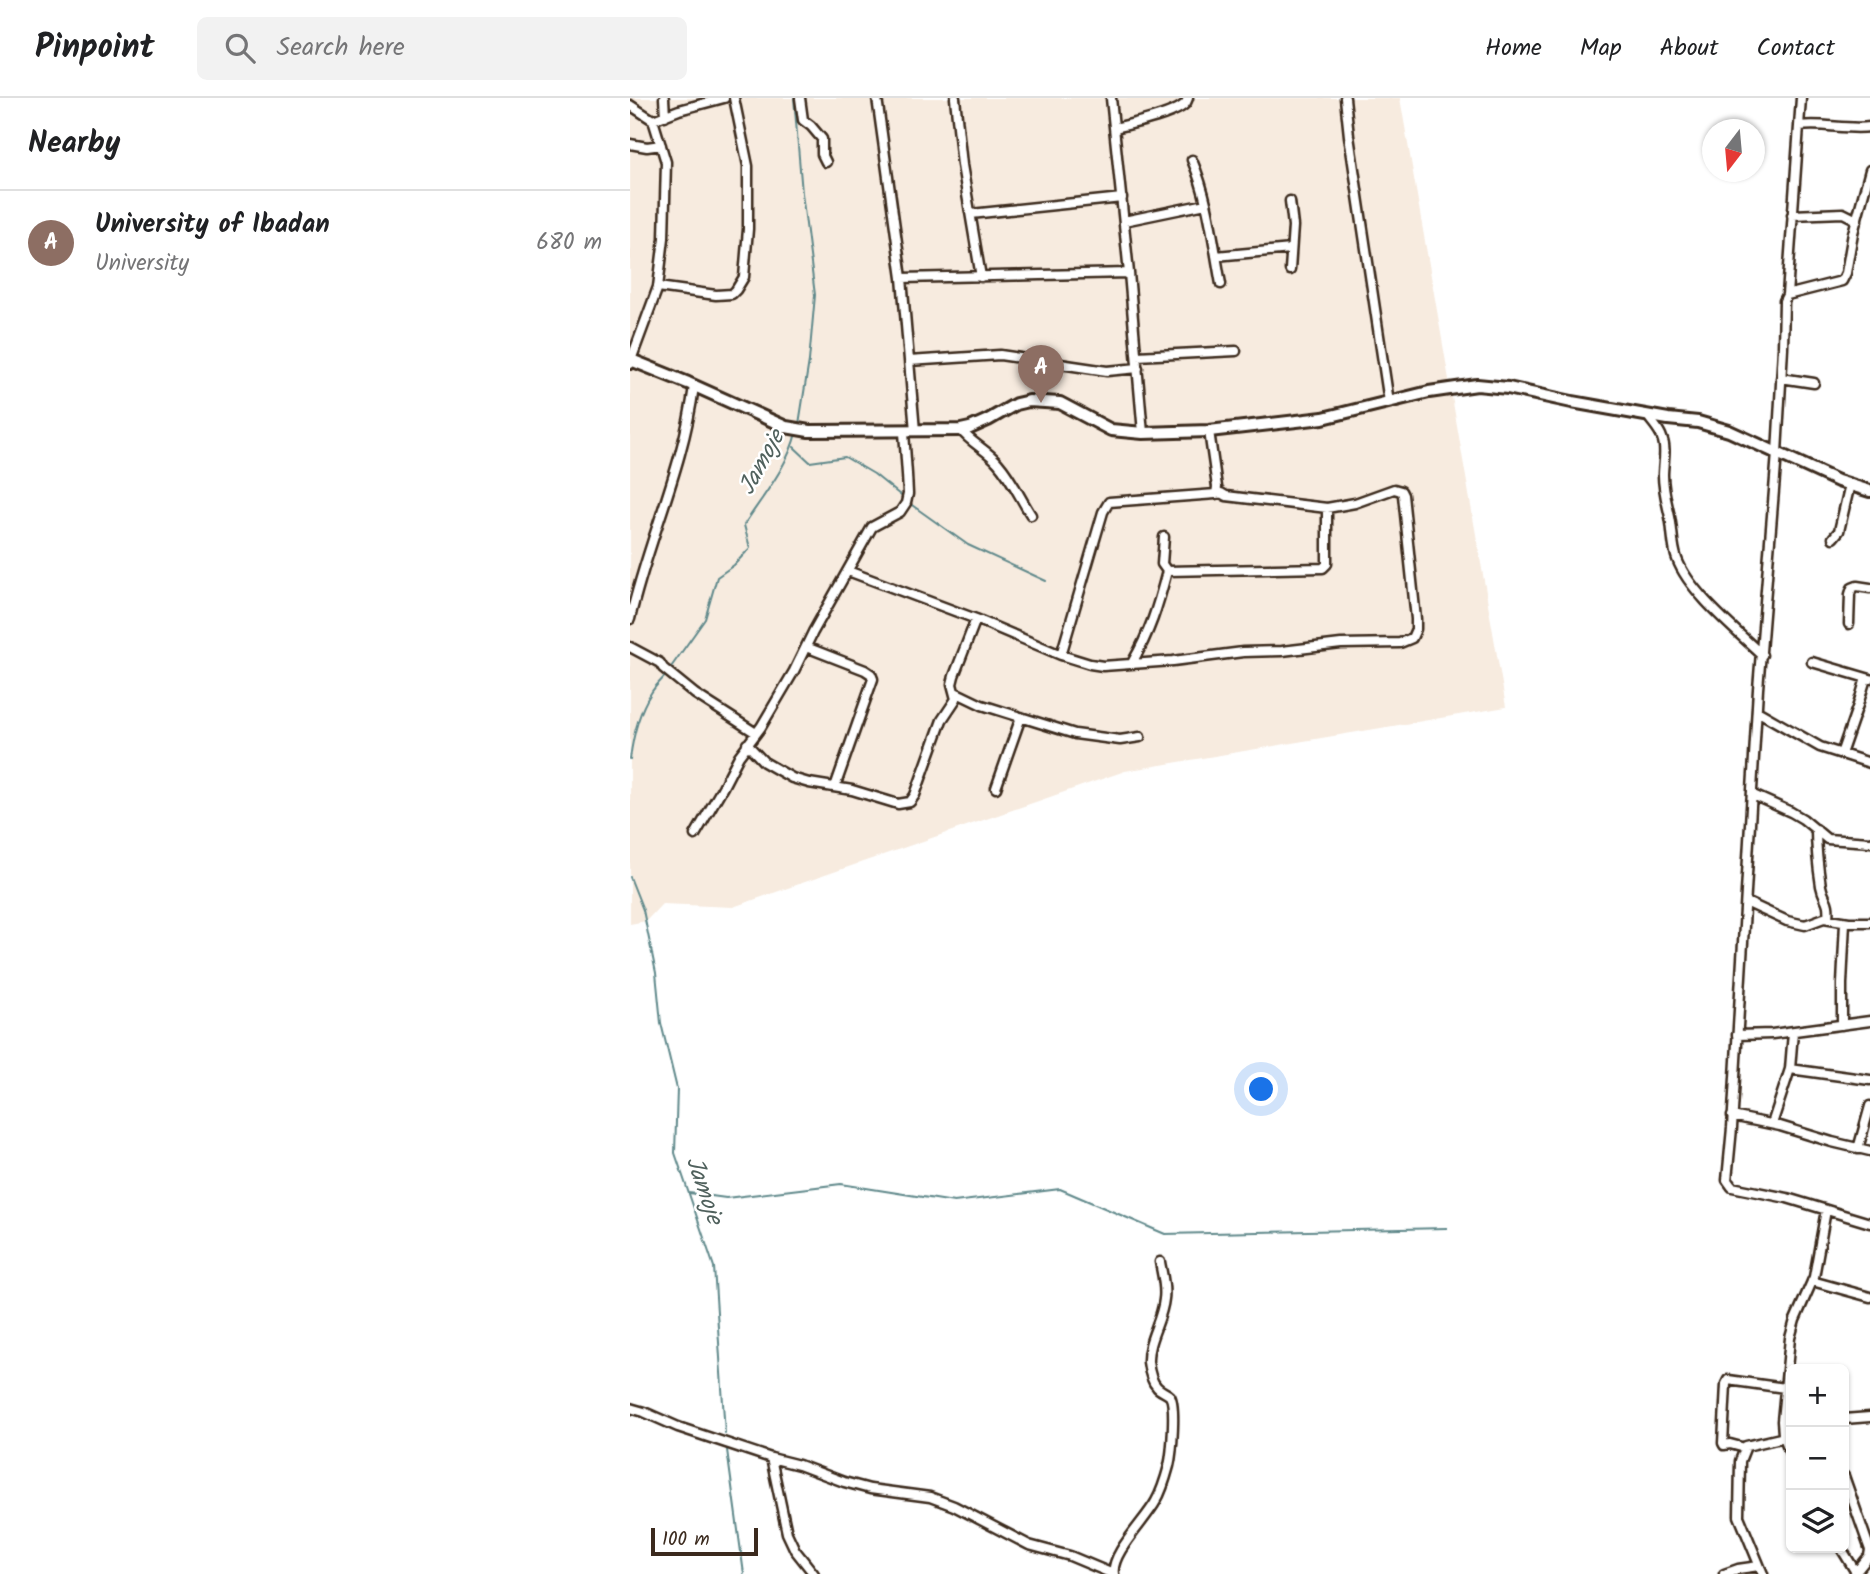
<!DOCTYPE html>
<html lang="en">
<head>
<meta charset="utf-8">
<style>
  body { margin:0; font-family:Kalam,sans-serif; background:#f2f2f2; color:#202124 }
  .controls { position:absolute; right:21px; bottom:21px; display:grid; overflow:hidden; border-radius:10px; box-shadow:0 2px 5px #0004 }
  .controls button { width:63px; height:63px; display:grid; place-items:center; padding:0; border:0; border-bottom:2px solid #e0e0e0; background:#fff; color:#202124; font:35px sans-serif }
  .compass { position:absolute; left:1072px; top:21px; width:63px; height:63px; border-radius:50%; background:#fff; box-shadow:0 2px 5px #0004; rotate:196deg }
  .scale { position:absolute; left:21px; bottom:18px; width:107px; box-sizing:border-box; padding-left:7px; border:4px solid #3b2a1e; border-top:0; font-size:19px; line-height:24px; white-space:nowrap; color:#3b2a1e; -webkit-text-stroke:5px #fff; paint-order:stroke }
  .you { position:absolute; left:632px; top:992px; width:24px; height:24px; margin:-18px; border:5px solid #fff; border-radius:50%; background:#1a73e8; box-shadow:0 0 0 10px #1a73e833 }
  .badge { display:grid; place-items:center; width:46px; height:46px; border-radius:50%; background:#d1495b; color:#fff; font-size:23px; font-weight:700 }
  .pin { position:absolute; translate:-50% -58px; filter:drop-shadow(0 2px 4px #0008) }
  .pin::after { content:''; position:absolute; top:37px; width:24px; height:21px; background:inherit; clip-path:polygon(0 0,100% 0,50% 100%) }
  .list { margin:0; padding:0; list-style:none }
  h2 { display:flex; justify-content:space-between; align-items:center; height:91px; margin:0; padding:0 28px; font-size:30px }
  h2 small { font-size:23px; font-weight:400; color:#757577 }
  .list li { display:grid; grid-template-columns:46px 1fr auto; gap:21px; align-items:center; box-sizing:border-box; height:105px; padding:0 28px; border-top:2px solid #e0e0e0 }
  .list b { display:block; font-size:26px; white-space:nowrap }
  .list p { margin:0; font-size:23px; white-space:nowrap; color:#757577 }
  .list em { font-size:23px; font-style:normal; color:#757577 }
  .icon { flex:none; width:38px; height:38px; fill:none; stroke:currentColor; stroke-width:2; stroke-linecap:round; stroke-linejoin:round }
  .map { position:relative; flex:none; width:1240px; height:1476px; overflow:hidden }
  header { display:flex; align-items:center; gap:42px; box-sizing:border-box; height:98px; padding:0 35px; background:#fff; border-bottom:2px solid #e0e0e0 }
  header strong { font-size:33px }
  nav { display:flex; gap:38px; margin-inline-start:auto; font-size:24px }
  .search { width:490px; height:63px; background:#f2f2f2; display:flex; align-items:center; gap:18px; box-sizing:border-box; padding:0 24px; border-radius:10px; color:#757577; font-size:26px }
  main { display:flex }
  aside { flex:1; background:#fff }
  .map>svg:first-child { display:block }
</style>
</head>
<body>
<header>
<strong>Pinpoint</strong>
<div class="search"><svg class="icon" aria-label="search" viewBox="0 0 24 24"><circle cx="10" cy="10" r="6"/><path d="M15 15l6 6"/></svg>Search here</div>
<nav><a>Home</a><a>Map</a><a>About</a><a>Contact</a></nav>
</header>
<main>
<aside>
<h2>Nearby<small></small></h2>
<ul class="list">
<li><span class="badge" style="background:#8d6e63">A</span><div><b>University of Ibadan</b><p>University</p></div><em>680 m</em></li>
</ul>
</aside>
<div class="map">
<svg width="1240" height="1476" viewBox="0 0 1240 1476">
  <rect width="100%" height="100%" fill="#fff"/>
  <filter id="ink" filterUnits="userSpaceOnUse"><feTurbulence type="fractalNoise" baseFrequency=".0143" numOctaves="2"/><feDisplacementMap in="SourceGraphic" scale="14" xChannelSelector="R" yChannelSelector="G"/><feConvolveMatrix kernelMatrix="1 2 1 2 8 2 1 2 1" color-interpolation-filters="sRGB"/></filter>
  <g filter="url(#ink)">
    <path fill="#f7ebdf" d="M0 0H770L876 609 495 673 103 809 32 806 16 823 0 826Z"/>
    <g fill="none" stroke-linecap="round" stroke-linejoin="round">
      <path stroke="#60898b" stroke-width="2" d="M164 0 172 95 185 197 179 263 169 326
        M164 349 180 364 215 359 244 376 275 401
        M279 405 338 447 416 483
        M39 572 75 521 87 479 104 467 120 450 114 427C133 398 158 368 166 335
        M0 661C3 638 8 615 21 595 25 588 31 583 36 577
        M0 779 13 812 26 875 31 925 47 991 45 1055 84 1169 95 1335
        M59 1095 96 1100 211 1086 324 1104 430 1091 535 1136 817 1130
        M97 1352 114 1476"/>
      <defs>
        <path id="minor" d="M34 0 35 18
          M170 0 173 22 181 28 192 41V56L196 64
          M247 0 272 180 499 175
          M325 0 332 67 351 179
          M481 0 499 175 513 335
          M715 0 719 38 759 304
          M1171 0 1157 197 1154 203 1153 250 1147 355 1128 591 1102 1030 1097 1082 1102 1089 1157 1100 1240 1125
          M0 7 23 22 36 64 34 140 28 189 1 262
          M23 22 49 12 94 0
          M1170 28C1194 25 1216 32 1240 29
          M485 30C504 25 535 19 551 9 556 6 556 5 558 0
          M0 46 17 49 31 47
          M562 62C579 101 583 144 591 186
          M341 116 492 100
          M1162 117 1213 115 1227 122
          M494 123 576 106
          M586 158 661 151
          M660 172 663 128 660 103
          M272 180 285 333
          M28 189 86 197 102 196 106 192 114 179 118 131V68L104 0
          M1157 197 1212 183 1216 175 1223 135 1240 72
          M507 258 606 253
          M279 263 370 257 477 273 508 270
          M1151 280 1184 285
          M1018 318C1022 325 1030 332 1032 340 1037 351 1033 365 1033 377 1033 392 1037 405 1040 419 1043 433 1042 448 1047 461 1059 494 1107 533 1132 557
          M331 332C341 345 357 352 368 365 382 381 390 400 401 417
          M534 439 532 466 537 473 693 470 697 466V410
          M1203 440 1209 433 1220 386
          M218 473 346 521 431 557 460 566 473 568 543 563 613 554 652 553 711 546 770 545 782 540 786 531V521L773 397 771 393 764 391 725 405 697 410 596 398 591 395 586 396 587 389 579 333
          M0 521C18 442 54 368 64 288
          M1219 526 1220 496 1222 490 1227 488 1240 490
          M0 549 30 565 33 570 65 596 126 635
          M176 549 235 572 241 576 243 581 205 689
          M431 557 473 414 479 404 586 396
          M1182 564 1240 581
          M502 565C520 534 528 508 537 473
          M325 594 352 607 445 636 490 642 510 639
          M1127 613 1190 649 1240 665
          M117 646 134 664 162 680 179 685 222 692 268 706 280 704 285 697 312 622 326 601 322 586 324 578 346 521
          M1211 656 1228 607 1236 580
          M366 690 391 619
          M1123 697 1161 714 1173 721 1197 741 1240 744
          M1186 731C1186 750 1188 769 1191 788 1194 803 1200 801 1198 820
          M65 737 93 689 109 658 131 629 164 573 183 534 242 429 270 414 276 405 278 396 277 376 274 334
          M1116 804 1157 823 1175 827 1194 820 1219 824H1240
          M1212 927V886L1215 824
          M1107 937 1142 936 1240 923
          M1160 971 1240 982
          M1102 1018 1150 1028 1202 1044 1240 1053
          M1142 1026 1160 971 1163 934
          M1228 1051 1240 1008
          M1182 1183 1240 1199
          M0 1310 14 1314 48 1329 141 1360 169 1367 214 1384 240 1391 300 1399 324 1408 399 1447 440 1458 483 1476
          M1214 1321 1240 1319
          M1115 1350 1100 1346 1094 1347 1093 1345 1096 1286 1098 1282 1155 1290
          M1161 1358 1153 1336 1152 1323 1160 1240 1165 1222 1184 1179 1196 1112
          M141 1360 157 1435 165 1452 184 1476
          M1214 1378 1240 1452
          M1211 1450 1227 1476
          M1226 1474 1239 1458 1240 1452
          M484 1476C480 1456 516 1422 526 1403 532 1393 536 1379 539 1368 542 1356 546 1307 540 1298 536 1294 530 1293 527 1289 521 1283 519 1272 518 1264 517 1242 532 1223 534 1201 536 1189 532 1176 530 1164
          M1094 1476 1108 1471 1129 1468
          M1133 1476 1109 1418 1110 1363 1116 1348 1155 1339"/>
        <path id="tertiary" d="M0 265 1 262 58 285 156 329 179 333 331 332 340 330 358 322 386 306 399 303 430 305 481 332 513 335 579 333 693 320 799 294 847 287 878 290 942 304 1038 321 1068 324 1099 333 1208 383 1240 393"/>
      </defs>
      <use href="#minor" stroke="#3b2a1e" stroke-width="13"/>
      <use href="#tertiary" stroke="#3b2a1e" stroke-width="16"/>
      <use href="#minor" stroke="#fff" stroke-width="8"/>
      <use href="#tertiary" stroke="#fff" stroke-width="10"/>
    </g>
  </g>
  <g text-anchor="middle" stroke-width="5" stroke-linejoin="round" paint-order="stroke">
    <g font-size="24" font-style="italic" fill="#50615d" stroke="#fff">
      <text transform="translate(131 364) rotate(-61)" y="8">Jamoje</text>
      <text transform="translate(75 1092) rotate(71)" y="8">Jamoje</text>
    </g>
  </g>
</svg>
<div class="controls">
<button>+</button>
<button>−</button>
<button><svg class="icon" aria-label="layers" viewBox="0 0 24 24"><path d="M12 4l9 5-9 5-9-5zM3 14l9 5 9-5"/></svg></button>
</div>
<svg class="compass" viewBox="-18 -18 36 36"><path d="M0-13l5 13h-10z" fill="#e53935"/><path d="M0 13l5-13h-10z" fill="#757577"/></svg>
<div class="scale">100 m</div>
<div class="you"></div>
<div class="pin badge" style="left:411px;top:305px;background:#8d6e63">A</div>
</div>
</main>
</body>
</html>
